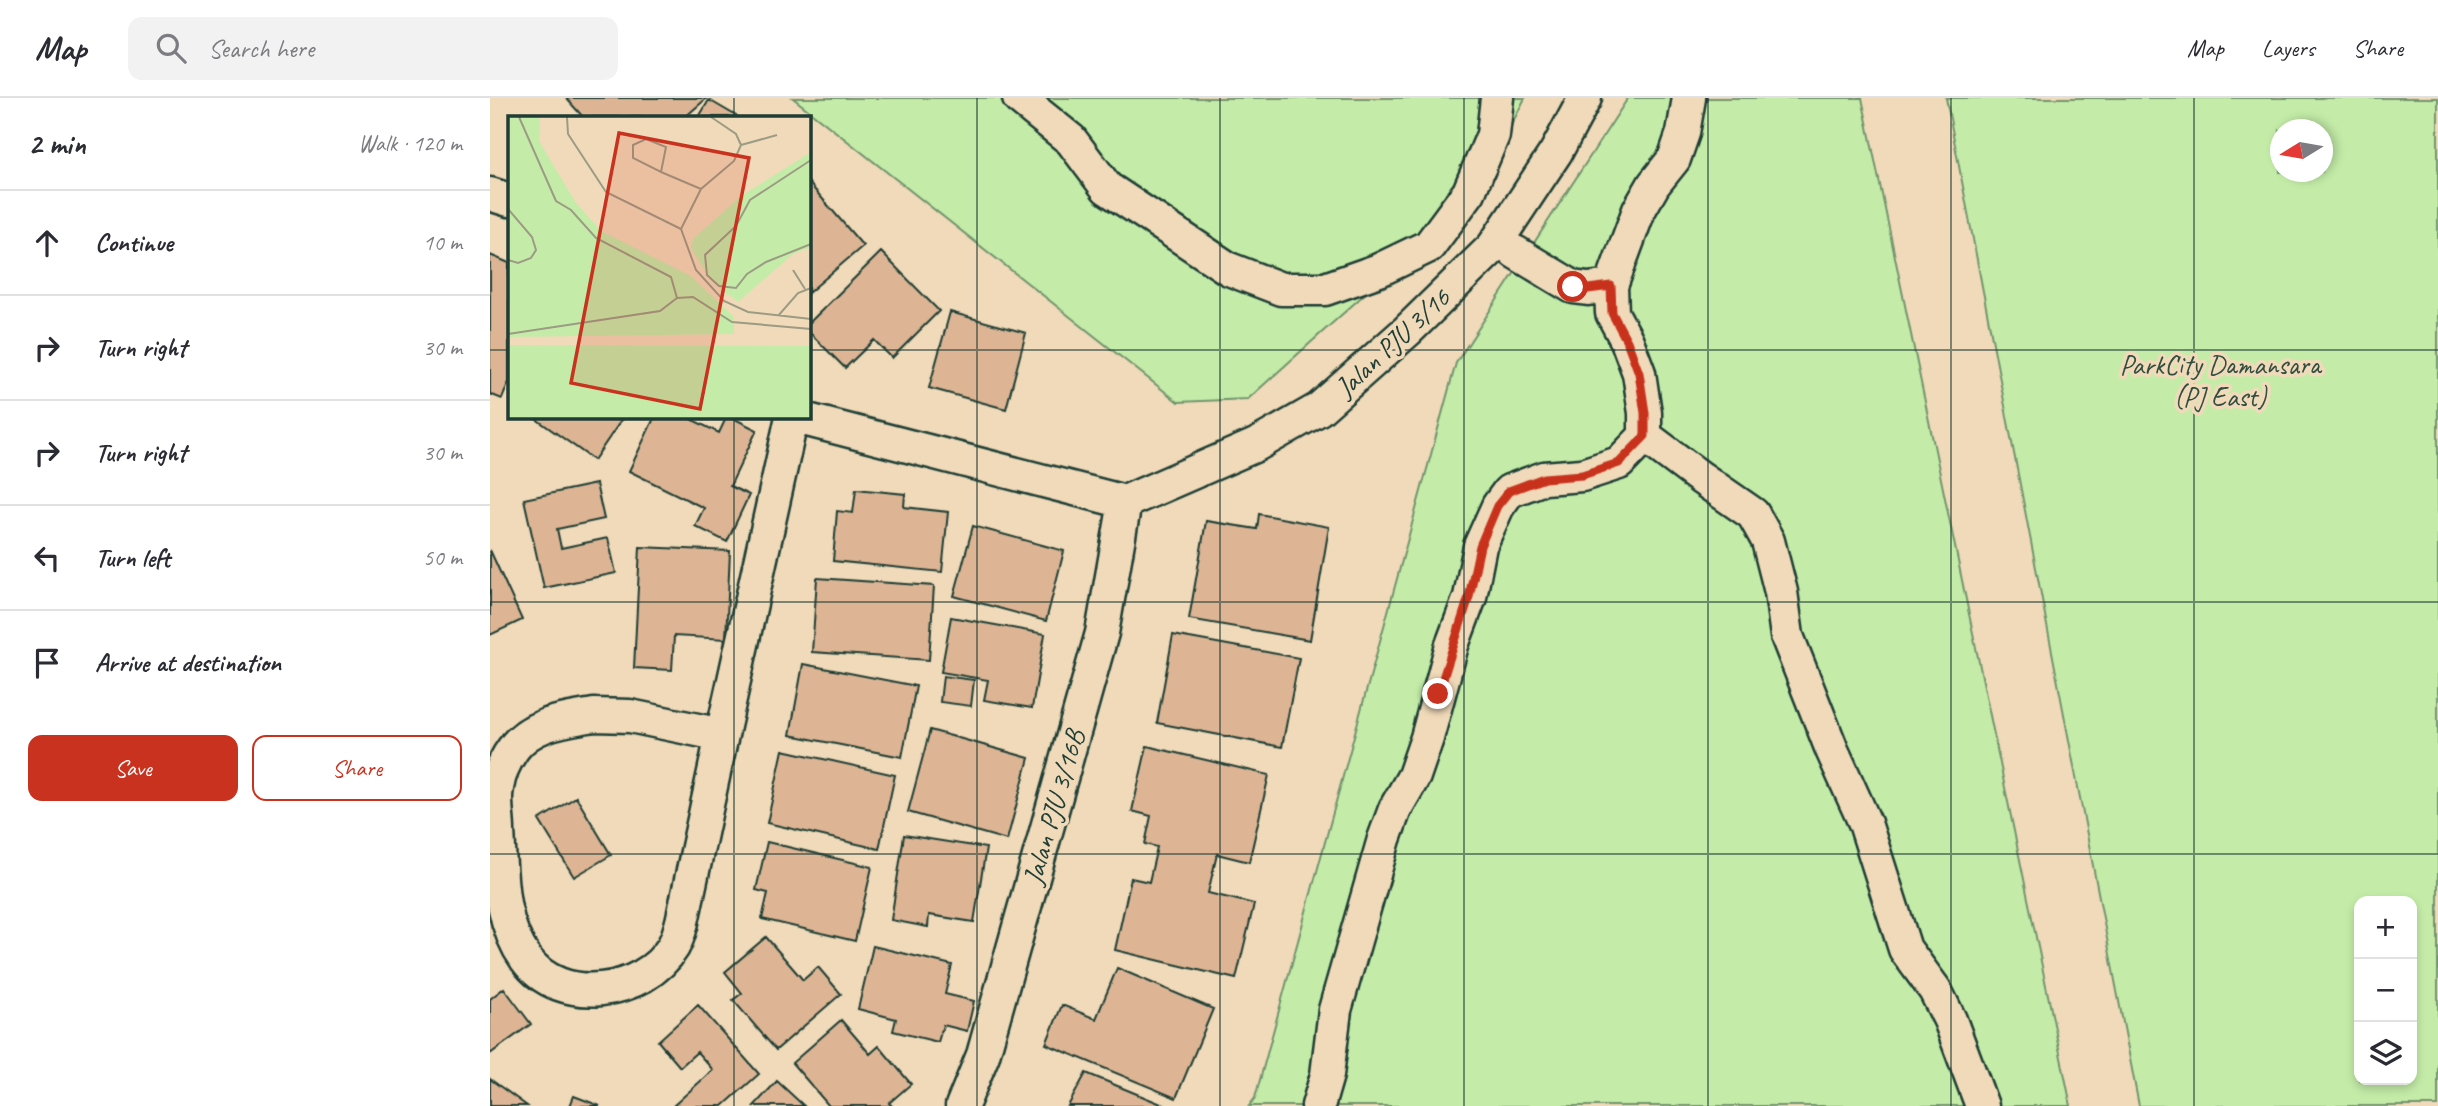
<!DOCTYPE html>
<html lang="en">
<head>
<meta charset="utf-8">
<style>
  body { margin:0; font-family:Caveat,sans-serif; background:#f2f2f3; color:#2b2b33 }
  .controls { position:absolute; right:21px; bottom:21px; display:grid; overflow:hidden; border-radius:14px; box-shadow:0 4px 10px #0003 }
  .controls button { width:63px; height:63px; display:grid; place-items:center; padding:0; border:0; border-bottom:2px solid #e1e1e2; background:#fff; color:#2b2b33; font:35px sans-serif }
  .compass { position:absolute; left:1780px; top:21px; width:63px; height:63px; border-radius:50%; background:#fff; box-shadow:0 4px 10px #0003; rotate:259deg }
  .stop { position:absolute; width:21px; height:21px; margin:-16px; border:5px solid #c8321e; border-radius:50%; background:#fff }
  .stop.end { background:#c8321e; border-color:#fff; box-shadow:0 2px 7px #0008 }
  .list { margin:0; padding:0; list-style:none }
  h2 { display:flex; justify-content:space-between; align-items:center; height:91px; margin:0; padding:0 28px; font-size:30px }
  h2 small { font-size:23px; font-weight:400; color:#7c7c81 }
  .list li { display:grid; grid-template-columns:46px 1fr auto; gap:21px; align-items:center; box-sizing:border-box; height:105px; padding:0 28px; border-top:2px solid #e1e1e2 }
  .list b { display:block; font-size:26px; white-space:nowrap }
  .list em { font-size:23px; font-style:normal; color:#7c7c81 }
  .actions { display:flex; gap:14px; padding:21px 28px }
  .actions a { flex:1; padding:16px 0; border:2px solid #c8321e; border-radius:14px; text-align:center; font-size:24px; color:#c8321e }
  .actions .main { background:#c8321e; color:#fff }
  .icon { flex:none; width:38px; height:38px; fill:none; stroke:currentColor; stroke-width:2; stroke-linecap:round; stroke-linejoin:round }
  .map { position:relative; flex:none; width:1948px; height:1008px; overflow:hidden }
  header { display:flex; align-items:center; gap:42px; box-sizing:border-box; height:98px; padding:0 35px; background:#fff; border-bottom:2px solid #e1e1e2 }
  header strong { font-size:33px }
  nav { display:flex; gap:38px; margin-inline-start:auto; font-size:24px }
  .search { width:490px; height:63px; background:#f2f2f3; display:flex; align-items:center; gap:18px; box-sizing:border-box; padding:0 24px; border-radius:14px; color:#7c7c81; font-size:26px }
  main { display:flex }
  aside { flex:1; background:#fff }
  .map>svg:first-child { display:block }
</style>
</head>
<body>
<header>
<strong>Map</strong>
<div class="search"><svg class="icon" aria-label="search" viewBox="0 0 24 24"><circle cx="10" cy="10" r="6"/><path d="M15 15l6 6"/></svg>Search here</div>
<nav><a>Map</a><a>Layers</a><a>Share</a></nav>
</header>
<main>
<aside>
<h2>2 min<small>Walk · 120 m</small></h2>
<ul class="list">
<li><svg class="icon" aria-label="ahead" viewBox="0 0 24 24"><path d="M12 20V5M6 11l6-6 6 6"/></svg><div><b>Continue</b></div><em>10 m</em></li>
<li><svg class="icon" aria-label="right" viewBox="0 0 24 24"><path d="M7 20v-9h11M14 6l5 5-5 5"/></svg><div><b>Turn right</b></div><em>30 m</em></li>
<li><svg class="icon" aria-label="right" viewBox="0 0 24 24"><path d="M7 20v-9h11M14 6l5 5-5 5"/></svg><div><b>Turn right</b></div><em>30 m</em></li>
<li><svg class="icon" aria-label="left" viewBox="0 0 24 24"><path d="M17 20v-9H6M10 6l-5 5 5 5"/></svg><div><b>Turn left</b></div><em>50 m</em></li>
<li><svg class="icon" aria-label="arrive" viewBox="0 0 24 24"><path d="M6 21V4h12l-3 4 3 4H6"/></svg><div><b>Arrive at destination</b></div></li>
</ul>
<div class="actions"><a class="main">Save</a><a>Share</a></div>
</aside>
<div class="map">
<svg width="1948" height="1008" viewBox="0 0 1948 1008">
  <rect width="100%" height="100%" fill="#f0dab9"/>
  <filter id="ink" filterUnits="userSpaceOnUse"><feTurbulence type="fractalNoise" baseFrequency=".0143" numOctaves="2"/><feDisplacementMap in="SourceGraphic" scale="14" xChannelSelector="R" yChannelSelector="G"/><feConvolveMatrix kernelMatrix="1 2 1 2 8 2 1 2 1" color-interpolation-filters="sRGB"/></filter>
  <g filter="url(#ink)">
    <path fill="#c4eca8" stroke="#72946e" stroke-width="2" fill-rule="evenodd" d="M303 0H1035L987 95 758 301 688 304Z
      M1138 0H1372L1581 1008H759L765 1000 966 265Z
      M1456 0H1948V1008H1649ZM1790 32H1832V74H1790ZM1922 803V982H1869V803Z"/>
    <path fill="#ddb594" stroke="#1f3d34" stroke-width="2" d="M76 0H217L195 19H93Z
      M219 2 248 19H209Z
      M318 84 373 148 318 195Z
      M391 154 449 213 402 260 384 242 355 270 318 233V226Z
      M0 157 19 165V284L12 301 0 296Z
      M460 214 536 235 516 311 439 290Z
      M42 318H134L104 362Z
      M165 318H195L229 335 237 318H239L267 332 240 388 259 397 237 444 205 428 214 410 139 373Z
      M106 386 114 421 67 431 71 450 118 440 126 475 54 490 34 401Z
      M366 391 415 396 414 409 458 414 452 474 343 463 347 413 363 415Z
      M769 416 839 429 820 542 699 521 716 423 767 431Z
      M483 428 574 453 556 523 464 498Z
      M150 449 240 453 236 541 184 538 182 572 144 570Z
      M0 452 32 522 0 537Z
      M327 480 444 488 439 562 322 554Z
      M461 519 555 536 542 610 494 602 498 582 451 574Z
      M683 537 809 560 792 649 667 625Z
      M313 566 426 588 412 659 300 637Z
      M453 578 484 582 481 608 450 604Z
      M440 632 539 660 517 742 418 714Z
      M657 648 779 677 759 764 727 756 718 795 764 806 746 881 625 852 641 780 659 784 667 749 655 746 661 718 642 713Z
      M293 652 405 677 389 751 277 725Z
      M86 699 121 757 84 779 49 722Z
      M414 737 496 750 484 824 439 817 438 829 401 822Z
      M277 744 382 769 365 843 272 821 278 795 266 792Z
      M276 839 313 882 328 869 351 896 286 952 243 902 252 895 235 874Z
      M383 848 462 867 455 896 484 903 477 933 453 927 448 944 403 933 406 921 368 911Z
      M627 870 723 911 686 1000 556 946 572 907 606 921Z
      M14 890 41 926 0 956V901Z
      M208 907 269 976 233 1008H183L223 972 207 954 190 969 168 943Z
      M351 922 380 956 389 948 421 986 399 1005 402 1008H339L302 965Z
      M596 975 676 1008H578Z
      M0 981 37 1008H0Z
      M287 983 314 1008H264Z
      M84 998 110 1008H80Z"/>
    <g fill="none" stroke-linecap="round" stroke-linejoin="round">
      <defs>
        <path id="minor" d="M529 0 581 42 617 90 739 171 791 191H835L889 172 939 148 979 94 1003 37 1007 0
          M0 96 19 102
          M1025 154 1083 189 1098 191 1121 188
          M302 318 635 404
          M1155 338 1211 380 1263 416 1278 443 1291 494 1297 538 1342 652 1375 725 1415 851 1445 892 1460 922 1492 1008
          M635 404 766 347 829 311 917 233 1003 149 1066 54 1095 0
          M104 617 140 618 232 637 192 824C190 832 187 842 183 849 154 897 70 909 36 861 9 823 11 777 8 733 8 719 4 703 7 690 9 677 15 662 23 651 41 625 76 622 104 617Z
          M232 637 302 319
          M472 1008 493 957 612 535 635 404
          M828 1008 837 977 845 912 894 741 905 711 924 678 937 640 962 547 980 499 990 448 1008 408 1019 393 1054 380 1092 377 1129 365 1155 338V315L1149 275 1137 243 1122 215 1121 188 1149 112 1164 86 1184 61 1193 35 1199 0"/>
      </defs>
      <use href="#minor" stroke="#1f3d34" stroke-width="37"/>
      <use href="#minor" stroke="#f0dab9" stroke-width="32"/>
    </g>
  </g>
  <g fill="none" stroke-linecap="round" stroke-linejoin="round" filter="url(#ink)">
    <path stroke="#c8321e" stroke-width="9" d="M948 596 979 499 990 448 1007 408 1019 393 1054 380 1092 377 1129 365 1155 338V315L1149 275 1137 243 1122 215 1121 188 1098 191 1083 189"/>
  </g>
  <path fill="none" stroke="#1f3d34" stroke-width="2" stroke-opacity="0.55" d="M244 0V19M487 0V1008M730 0V1008M974 0V1008M1218 0V1008M1461 0V1008M1704 0V1008M0 252H19M318 252H1948M244 318V1008M0 504H1948M0 756H1948"/>
  <g text-anchor="middle" stroke-width="7" stroke-linejoin="round" paint-order="stroke">
    <g font-size="28" fill="#1f3d34" stroke="#f0dab9">
      <text transform="translate(902 244) rotate(-43)" y="10">Jalan PJU 3/16</text>
      <text transform="translate(563 709) rotate(-74)" y="10">Jalan PJU 3/16B</text>
    </g>
    <g font-size="28" fill="#304e40" stroke="#f0dab9">
      <text x="1730" y="276">ParkCity Damansara<tspan x="1730" dy="32">(PJ East)</tspan></text>
    </g>
  </g>
  <g transform="translate(18 18)">
    <rect width="303" height="303" fill="#f0dab9"/>
    <path d="M0 1H32L31 25 68 87 93 115 183 160 226 201V218L0 221ZM303 36V131L285 138 230 186 204 166 183 132 185 123 232 81ZM0 229 303 230V302H0Z" fill="#c4eca8"/>
    <path fill="none" stroke="#9c9b84" stroke-width="2" d="M11 1 48 85 63 94 88 122 163 161 169 182M59 1 60 18 98 76 173 113M203 1 228 18 233 29M138 23 158 31 153 56 125 42V29ZM233 29 269 19M303 44 242 84 228 110 197 139 199 159 211 170 228 172 239 158 258 146 303 128M153 56 193 73M0 93 24 121 28 134 23 142 10 147 0 144M173 113 188 154 216 185 240 196 303 203M173 113 193 73 226 45 233 29M285 154 297 173M270 200 290 177 303 172M0 218 152 195 169 182 185 181 224 206 303 213"/>
    <path fill="#c8321e" fill-opacity="0.15" stroke="#c8321e" stroke-width="3.5" d="M111 17 241 42 192 293 63 267Z"/>
    <rect width="303" height="303" fill="none" stroke="#1f3d34" stroke-width="3.5"/>
  </g>
</svg>
<div class="controls">
<button>+</button>
<button>−</button>
<button><svg class="icon" aria-label="layers" viewBox="0 0 24 24"><path d="M12 4l9 5-9 5-9-5zM3 14l9 5 9-5"/></svg></button>
</div>
<svg class="compass" viewBox="-18 -18 36 36"><path d="M0-13l5 13h-10z" fill="#e53935"/><path d="M0 13l5-13h-10z" fill="#7c7c81"/></svg>
<div class="stop" style="left:1083px;top:189px"></div>
<div class="stop end" style="left:948px;top:596px"></div>
</div>
</main>
</body>
</html>
